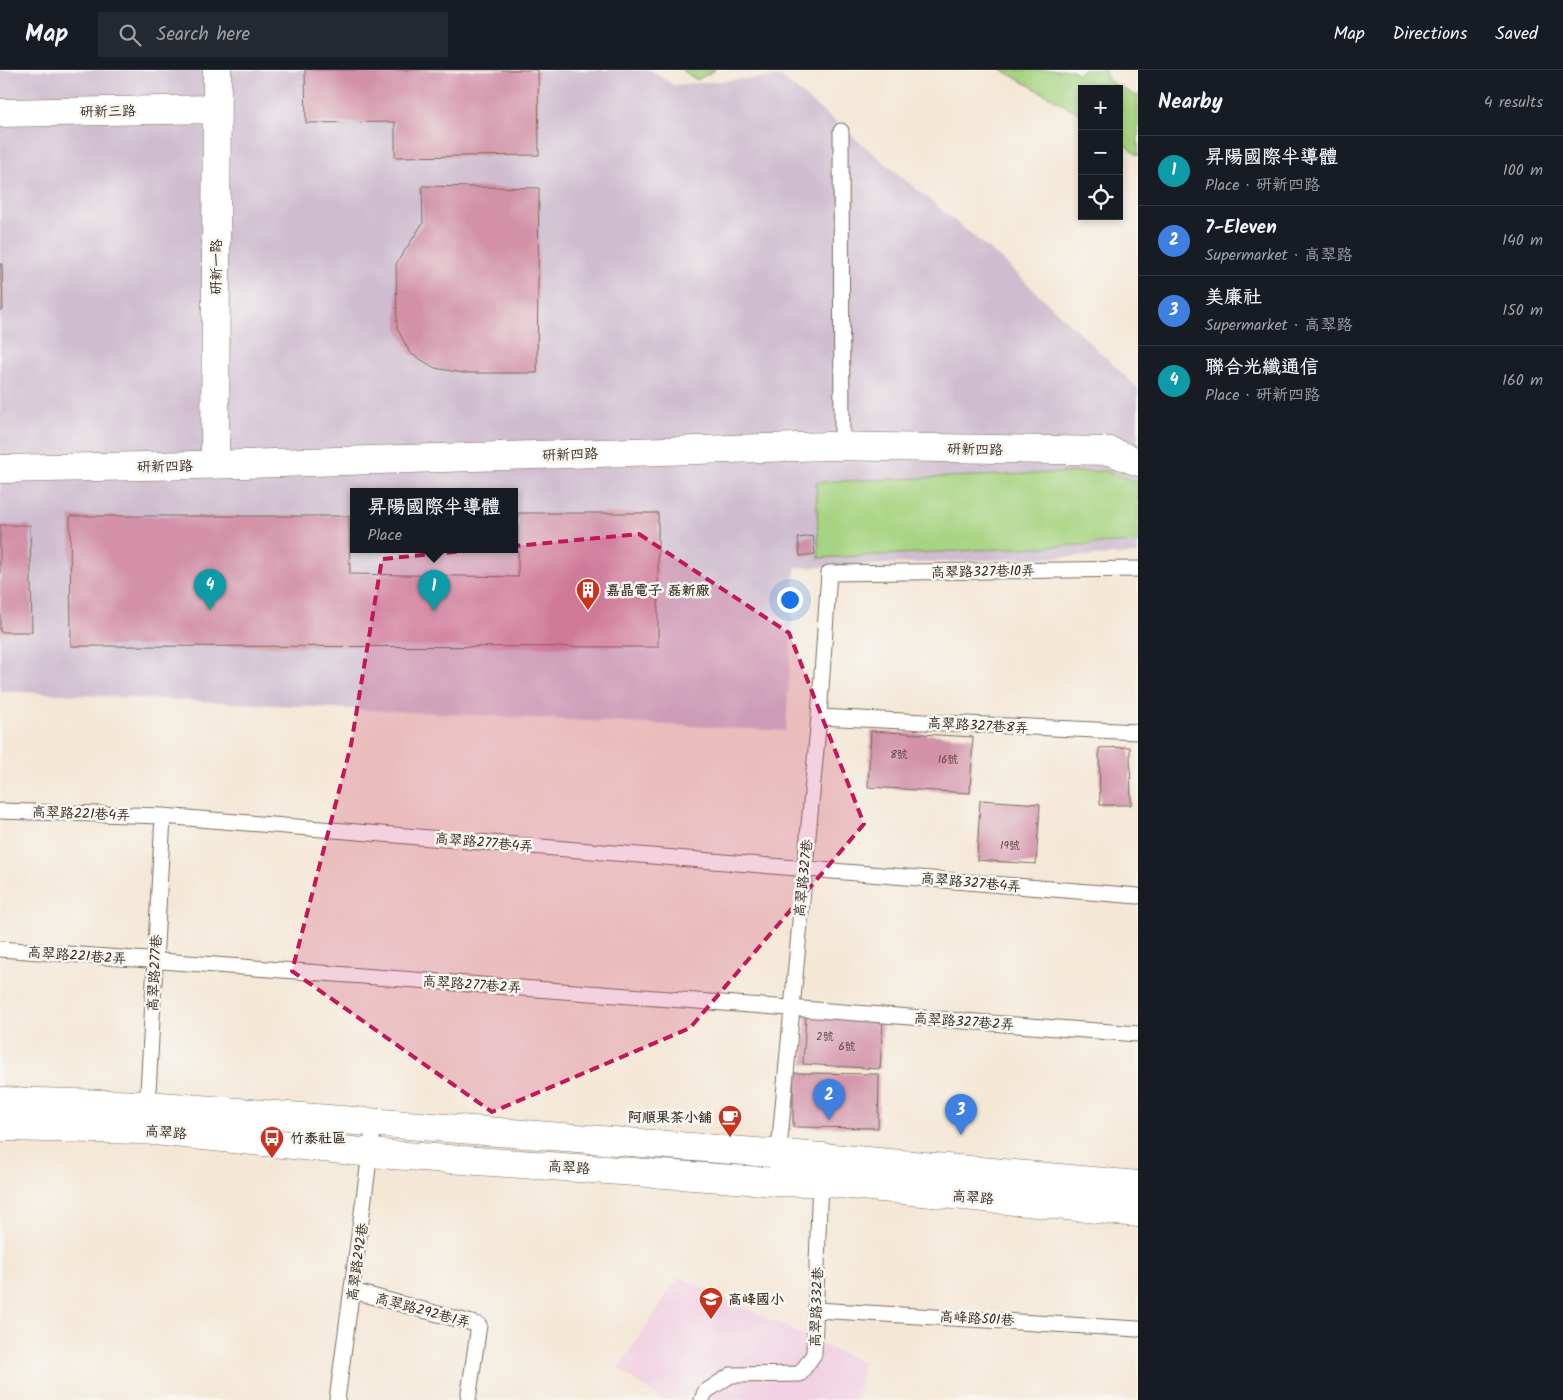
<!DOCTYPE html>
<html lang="en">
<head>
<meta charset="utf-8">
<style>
  body { margin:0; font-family:Kalam,"LXGW WenKai TC",sans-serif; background:#242831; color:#f1f3f6 }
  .controls { position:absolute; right:15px; top:15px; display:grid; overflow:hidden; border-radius:0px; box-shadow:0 2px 8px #0003 }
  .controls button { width:45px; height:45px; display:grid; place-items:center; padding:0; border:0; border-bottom:1px solid #363941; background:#171b24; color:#f1f3f6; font:25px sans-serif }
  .you { position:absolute; left:789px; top:529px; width:18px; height:18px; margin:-12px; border:4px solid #fff; border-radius:50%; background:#1a73e8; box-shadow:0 0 0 8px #1a73e833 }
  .badge { display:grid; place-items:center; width:32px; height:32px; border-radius:50%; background:#db2777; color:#fff; font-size:16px; font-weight:700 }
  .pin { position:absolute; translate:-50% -41px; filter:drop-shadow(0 1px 2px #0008) }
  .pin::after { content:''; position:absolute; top:26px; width:18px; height:15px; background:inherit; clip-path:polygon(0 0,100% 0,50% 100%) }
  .popup { position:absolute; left:350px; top:418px; width:168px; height:65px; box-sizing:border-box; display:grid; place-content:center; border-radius:0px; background:#171b24; filter:drop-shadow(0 1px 4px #0005); font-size:16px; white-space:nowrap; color:#9ea1a6 }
  .popup b { font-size:19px; color:#f1f3f6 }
  .popup::after { content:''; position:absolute; left:50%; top:100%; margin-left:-10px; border:10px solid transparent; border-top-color:#171b24 }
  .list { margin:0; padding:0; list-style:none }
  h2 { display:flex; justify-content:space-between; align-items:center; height:65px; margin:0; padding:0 20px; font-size:21px }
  h2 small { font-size:16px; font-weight:400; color:#9ea1a6 }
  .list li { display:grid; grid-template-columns:32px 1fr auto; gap:15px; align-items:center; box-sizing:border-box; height:70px; padding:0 20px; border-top:1px solid #363941 }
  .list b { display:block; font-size:19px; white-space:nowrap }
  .list p { margin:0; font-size:16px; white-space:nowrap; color:#9ea1a6 }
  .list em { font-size:16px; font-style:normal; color:#9ea1a6 }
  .icon { flex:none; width:28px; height:28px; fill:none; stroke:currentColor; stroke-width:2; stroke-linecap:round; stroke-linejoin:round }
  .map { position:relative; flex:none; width:1138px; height:1330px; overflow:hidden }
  header { display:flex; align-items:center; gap:30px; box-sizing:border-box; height:70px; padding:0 25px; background:#171b24; border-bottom:1px solid #363941 }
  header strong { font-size:24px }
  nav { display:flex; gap:28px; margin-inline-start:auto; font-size:18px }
  .search { width:350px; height:45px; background:#242831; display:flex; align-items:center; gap:12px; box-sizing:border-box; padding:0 18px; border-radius:0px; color:#9ea1a6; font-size:19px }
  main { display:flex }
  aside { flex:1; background:#171b24 }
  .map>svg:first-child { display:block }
</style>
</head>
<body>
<header>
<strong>Map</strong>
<div class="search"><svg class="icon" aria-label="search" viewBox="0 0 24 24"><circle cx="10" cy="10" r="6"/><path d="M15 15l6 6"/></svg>Search here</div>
<nav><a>Map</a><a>Directions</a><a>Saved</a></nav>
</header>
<main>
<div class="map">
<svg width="1138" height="1330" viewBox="0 0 1138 1330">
  <rect width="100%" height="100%" fill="#f6f6f2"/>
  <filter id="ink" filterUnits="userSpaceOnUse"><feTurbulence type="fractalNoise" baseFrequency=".02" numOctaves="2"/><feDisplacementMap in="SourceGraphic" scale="10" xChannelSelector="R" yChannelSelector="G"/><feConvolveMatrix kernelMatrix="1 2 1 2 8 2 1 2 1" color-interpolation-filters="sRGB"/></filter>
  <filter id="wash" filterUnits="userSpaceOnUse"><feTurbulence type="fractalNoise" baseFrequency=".0096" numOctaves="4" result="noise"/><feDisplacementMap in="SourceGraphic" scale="20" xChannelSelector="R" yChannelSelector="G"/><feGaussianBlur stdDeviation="1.12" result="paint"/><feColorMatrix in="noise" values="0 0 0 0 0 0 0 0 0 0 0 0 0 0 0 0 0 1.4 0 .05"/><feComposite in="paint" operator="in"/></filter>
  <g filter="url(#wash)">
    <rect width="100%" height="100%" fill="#f4e7d5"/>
    <path fill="#f2cfe1" d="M679 1207 863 1293 857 1330H662L618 1298Z"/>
    <path fill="#cfbdcf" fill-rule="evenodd" d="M0 0H651L673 15 780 6 1002 190 1138 318V484L795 498 786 661 0 621ZM354 422H514V480H354Z"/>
    <path fill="#a7d482" stroke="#717f50" d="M682 0H715L697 10Z
      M1002 0H1073L1078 4 1083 0H1104L1109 11 1136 26 1138 24V86L1119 70V19H1082V45Z
      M1106 401 1138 413V472L819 488 816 412Z"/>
    <g id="blocks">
      <path fill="#d291a7" d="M305 0H538L539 85 395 87V52L306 53Z
        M422 116 539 118 537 303H463L435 298 410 283 397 258 396 194 423 153Z
        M0 194H2L3 240H0Z
        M518 443H658V577L71 576 70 446H349L350 504 518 507Z
        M0 455H30L32 562H0Z
        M813 466 815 484 800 486 798 468Z
        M871 661 973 667 970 723 868 717Z
        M1130 677 1131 735H1100L1099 678Z
        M980 730 1040 734 1036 794 977 790Z
        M806 946 883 951 880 999 803 994Z
        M793 1003 879 1004 878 1058 793 1057Z"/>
    </g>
  </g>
  <g filter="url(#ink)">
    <use href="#blocks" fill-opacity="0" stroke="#7c6c5e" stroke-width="1"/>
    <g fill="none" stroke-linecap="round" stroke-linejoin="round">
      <defs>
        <path id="service" d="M841 61 842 376
          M819 647 1138 662
          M0 741 163 746 1138 826
          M0 879 1138 964
          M147 1041 163 746
          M776 1112 819 647 829 503 1138 499
          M353 1221 479 1255 468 1330
          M816 1240 1138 1259
          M337 1330 374 1053
          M702 1330 705 1322 731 1305 800 1304 814 1284 820 1106"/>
        <path id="minor" d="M0 43 216 39
          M215 395 217 0
          M0 399 244 394 829 376 1110 381 1138 392"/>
        <path id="tertiary" d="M0 1031 148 1035 822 1087 1138 1115
          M0 1057 144 1060 392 1085 776 1112H820L1138 1143"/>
      </defs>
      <use href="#service" stroke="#7c6c5e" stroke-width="17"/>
      <use href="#minor" stroke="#7c6c5e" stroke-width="29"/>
      <use href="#tertiary" stroke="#7c6c5e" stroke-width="29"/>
      <use href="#service" stroke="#fff" stroke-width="15"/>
      <use href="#minor" stroke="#fff" stroke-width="28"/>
      <use href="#tertiary" stroke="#fff" stroke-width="28"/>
    </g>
  </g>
  <path fill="#c2185b" fill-opacity="0.2" stroke="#c2185b" stroke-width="4" stroke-dasharray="10 6" stroke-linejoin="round" d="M639 464 789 563 864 754 690 958 492 1042 292 901 351 675 382 489Z"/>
  <defs>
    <symbol id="building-pin" viewBox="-11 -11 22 30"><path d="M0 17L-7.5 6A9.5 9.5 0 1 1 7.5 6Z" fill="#c8321e" stroke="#f6f6f2"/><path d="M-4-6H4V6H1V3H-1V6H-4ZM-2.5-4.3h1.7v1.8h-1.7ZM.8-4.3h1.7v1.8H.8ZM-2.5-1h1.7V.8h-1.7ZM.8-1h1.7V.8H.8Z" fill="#fff"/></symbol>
    <symbol id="cafe-pin" viewBox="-11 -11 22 30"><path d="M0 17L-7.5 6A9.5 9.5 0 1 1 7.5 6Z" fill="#c8321e" stroke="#f6f6f2"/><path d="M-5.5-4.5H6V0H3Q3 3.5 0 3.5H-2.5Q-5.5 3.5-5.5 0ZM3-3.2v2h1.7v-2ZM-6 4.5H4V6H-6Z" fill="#fff"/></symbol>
    <symbol id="bus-pin" viewBox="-11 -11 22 30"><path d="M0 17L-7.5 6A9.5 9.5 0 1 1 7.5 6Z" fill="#c8321e" stroke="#f6f6f2"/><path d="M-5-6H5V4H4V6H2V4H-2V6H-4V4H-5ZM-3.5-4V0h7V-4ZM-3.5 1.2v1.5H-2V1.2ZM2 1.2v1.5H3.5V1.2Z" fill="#fff"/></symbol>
    <symbol id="school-pin" viewBox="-11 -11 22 30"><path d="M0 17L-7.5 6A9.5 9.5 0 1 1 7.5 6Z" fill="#c8321e" stroke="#f6f6f2"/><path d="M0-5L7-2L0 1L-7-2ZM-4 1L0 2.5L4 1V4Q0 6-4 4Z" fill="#fff"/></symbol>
  </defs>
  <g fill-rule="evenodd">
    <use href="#building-pin" x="574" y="506" width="28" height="38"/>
    <use href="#cafe-pin" x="716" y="1033" width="28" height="38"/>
    <use href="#bus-pin" x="258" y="1054" width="28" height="38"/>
    <use href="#school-pin" x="697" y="1215" width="28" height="38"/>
  </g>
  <g text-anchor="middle" stroke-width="5" stroke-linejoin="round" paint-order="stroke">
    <g font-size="11" fill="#614440">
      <text x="899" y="688">8號</text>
      <text x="948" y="693">16號</text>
      <text x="1010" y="779">19號</text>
      <text x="825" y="970">2號</text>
      <text x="847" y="980">6號</text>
    </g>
    <g font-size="14" fill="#3b2a1e" stroke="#f6f6f2">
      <text transform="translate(108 41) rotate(-1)" y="5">研新三路</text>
      <text transform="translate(216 197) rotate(-90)" y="5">研新一路</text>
      <text transform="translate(975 379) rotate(1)" y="5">研新四路</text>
      <text transform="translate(570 384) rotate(-2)" y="5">研新四路</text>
      <text transform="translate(165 396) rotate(-1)" y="5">研新四路</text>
      <text transform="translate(983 501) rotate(-1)" y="5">高翠路327巷10弄</text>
      <text transform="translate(978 655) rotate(3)" y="5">高翠路327巷8弄</text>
      <text transform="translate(81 743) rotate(2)" y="5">高翠路221巷4弄</text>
      <text transform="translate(484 772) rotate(5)" y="5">高翠路277巷4弄</text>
      <text transform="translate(803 808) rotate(-84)" y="5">高翠路327巷</text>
      <text transform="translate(971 812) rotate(5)" y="5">高翠路327巷4弄</text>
      <text transform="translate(77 885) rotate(4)" y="5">高翠路221巷2弄</text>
      <text transform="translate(154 903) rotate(-87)" y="5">高翠路277巷</text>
      <text transform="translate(472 914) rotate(4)" y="5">高翠路277巷2弄</text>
      <text transform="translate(964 951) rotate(4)" y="5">高翠路327巷2弄</text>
      <text transform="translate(166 1062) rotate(5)" y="5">高翠路</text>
      <text transform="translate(569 1097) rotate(4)" y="5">高翠路</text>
      <text transform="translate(973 1127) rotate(5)" y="5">高翠路</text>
      <text transform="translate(357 1192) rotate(-82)" y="5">高翠路292巷</text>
      <text transform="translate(816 1237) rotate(-88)" y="5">高翠路332巷</text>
      <text transform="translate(423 1240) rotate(15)" y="5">高翠路292巷1弄</text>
      <text transform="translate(977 1248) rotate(3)" y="5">高峰路501巷</text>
    </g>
    <g font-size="14" font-weight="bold" fill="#3b2a1e" stroke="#f6f6f2" text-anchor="start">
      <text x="606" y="525">嘉晶電子 磊新廠</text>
      <text x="712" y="1052" text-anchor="end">阿順果茶小舖</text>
      <text x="290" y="1073">竹泰社區</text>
      <text x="728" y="1234">高峰國小</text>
    </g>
  </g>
</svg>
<div class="controls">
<button>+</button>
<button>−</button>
<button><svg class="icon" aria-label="locate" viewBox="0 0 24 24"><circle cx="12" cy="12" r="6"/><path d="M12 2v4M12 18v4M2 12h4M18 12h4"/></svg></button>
</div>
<div class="you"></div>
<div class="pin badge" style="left:434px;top:541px;background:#0f9aa8">1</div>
<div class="popup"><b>昇陽國際半導體</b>Place</div>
<div class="pin badge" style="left:829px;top:1050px;background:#3f7fe0">2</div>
<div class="pin badge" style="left:961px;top:1065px;background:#3f7fe0">3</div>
<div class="pin badge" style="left:210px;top:540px;background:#0f9aa8">4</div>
</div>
<aside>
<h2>Nearby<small>4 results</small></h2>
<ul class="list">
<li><span class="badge" style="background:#0f9aa8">1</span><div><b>昇陽國際半導體</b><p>Place · 研新四路</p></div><em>100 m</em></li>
<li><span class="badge" style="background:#3f7fe0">2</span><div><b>7-Eleven</b><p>Supermarket · 高翠路</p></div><em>140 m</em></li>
<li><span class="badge" style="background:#3f7fe0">3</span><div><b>美廉社</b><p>Supermarket · 高翠路</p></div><em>150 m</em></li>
<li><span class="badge" style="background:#0f9aa8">4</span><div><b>聯合光纖通信</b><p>Place · 研新四路</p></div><em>160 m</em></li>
</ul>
</aside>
</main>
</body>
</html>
